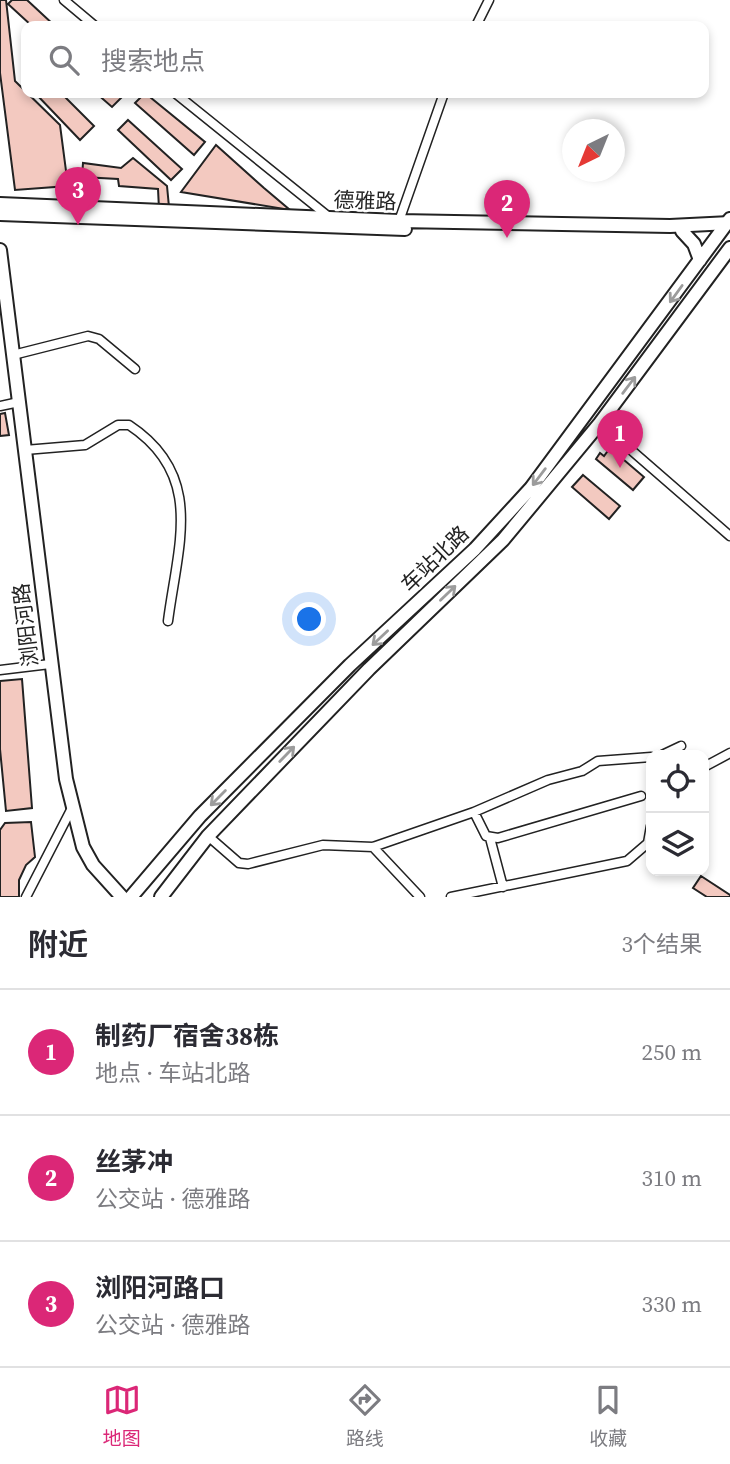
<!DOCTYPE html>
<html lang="zh">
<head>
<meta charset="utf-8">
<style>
  body { margin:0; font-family:"Source Serif 4","Noto Sans SC",serif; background:#f7f7f7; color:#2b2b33 }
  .controls { position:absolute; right:21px; bottom:21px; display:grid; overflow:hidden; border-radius:14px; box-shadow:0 4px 10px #0003 }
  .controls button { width:63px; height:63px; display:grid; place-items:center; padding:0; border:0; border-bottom:2px solid #e1e1e2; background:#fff; color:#2b2b33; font:35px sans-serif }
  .compass { position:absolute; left:562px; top:119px; width:63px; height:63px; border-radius:50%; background:#fff; box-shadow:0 4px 10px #0003; rotate:223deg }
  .you { position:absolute; left:310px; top:620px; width:24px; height:24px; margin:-18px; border:5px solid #fff; border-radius:50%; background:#1a73e8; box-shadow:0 0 0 10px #1a73e833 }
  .badge { display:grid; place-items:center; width:46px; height:46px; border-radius:50%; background:#db2777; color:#fff; font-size:23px; font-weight:700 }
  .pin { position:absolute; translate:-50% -58px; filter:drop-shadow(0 2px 4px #0008) }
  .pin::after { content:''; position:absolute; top:37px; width:24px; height:21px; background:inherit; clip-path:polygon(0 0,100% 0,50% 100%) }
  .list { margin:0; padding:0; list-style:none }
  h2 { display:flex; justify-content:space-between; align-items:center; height:91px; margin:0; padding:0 28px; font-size:30px }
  h2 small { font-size:23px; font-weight:400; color:#7c7c81 }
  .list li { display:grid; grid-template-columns:46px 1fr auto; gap:21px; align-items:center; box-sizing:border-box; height:126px; padding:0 28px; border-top:2px solid #e1e1e2 }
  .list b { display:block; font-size:26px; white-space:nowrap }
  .list p { margin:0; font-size:23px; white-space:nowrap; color:#7c7c81 }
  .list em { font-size:23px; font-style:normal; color:#7c7c81 }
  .icon { flex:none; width:38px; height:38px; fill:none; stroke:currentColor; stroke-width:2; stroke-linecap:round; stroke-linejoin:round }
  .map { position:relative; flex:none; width:730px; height:897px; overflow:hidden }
  .search { position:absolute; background:#fff; box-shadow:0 4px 10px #0003; left:21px; right:21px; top:21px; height:77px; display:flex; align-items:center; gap:18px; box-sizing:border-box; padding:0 24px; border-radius:14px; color:#7c7c81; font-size:26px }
  .sheet { height:469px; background:#fff }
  nav { display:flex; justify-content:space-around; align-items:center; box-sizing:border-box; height:98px; border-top:2px solid #e1e1e2; background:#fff; font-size:19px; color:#7c7c81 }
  nav a { display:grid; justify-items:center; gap:4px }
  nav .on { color:#db2777 }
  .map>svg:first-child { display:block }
</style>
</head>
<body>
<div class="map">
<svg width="730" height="897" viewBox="0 0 730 897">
  <rect width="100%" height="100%" fill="#fff"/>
  <path fill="#f3c9c0" stroke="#222" stroke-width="2" d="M0 0H6L15 81 60 125 68 186 15 190 0 73Z
    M12 0H27L55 26H32L8 4Z
    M35 93H61L94 126 80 140Z
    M96 93H122L124 95 112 107Z
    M145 93 205 142 194 155 135 103Z
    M128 120 182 169 171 180 118 130Z
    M216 145 264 188 290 210 181 192Z
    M133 158 167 186 169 207 159 209 158 189 119 186 118 179 82 177 83 163 121 168Z
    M5 413 9 435 0 436V414Z
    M610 448 644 477 633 490 596 459 600 453 604 456Z
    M583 475 620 506 609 519 572 487Z
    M22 679 32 808 6 811 0 749V681Z
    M31 822 35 857 26 865 19 880V897H0V830L5 823Z
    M701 876 730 895V897H707L693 888Z"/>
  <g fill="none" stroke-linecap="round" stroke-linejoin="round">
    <defs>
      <path id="street" d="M64 0 95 26
        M476 26 489 0
        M175 93 329 217
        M399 221 444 93
        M13 355 88 336 99 339 135 369
        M0 406 19 402
        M600 423 730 536
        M25 450 85 445 118 425H129C205 475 178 544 168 621
        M0 670 50 664
        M662 755 681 746
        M704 767 730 753
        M474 812 548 780 582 771 598 761 651 757
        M208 836 239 863 248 864 323 845 373 847 474 812 486 836 498 838 641 796
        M490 838 503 887
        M373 847 420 897
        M26 897 73 806
        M451 897 627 861 648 843 651 826"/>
      <path id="secondary" d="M0 204 399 221 670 226 730 223
        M0 214 405 229
        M0 250 66 779 83 847 93 865 122 897"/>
      <path id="primary" d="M682 231 694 244 700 260
        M131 897 200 816 350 665 475 549 531 488 730 219
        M161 897 208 836 369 669 503 540 600 423 730 248"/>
    </defs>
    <use href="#street" stroke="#222" stroke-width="11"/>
    <use href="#secondary" stroke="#222" stroke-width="16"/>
    <use href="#primary" stroke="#222" stroke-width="16"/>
    <use href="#street" stroke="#fff" stroke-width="8"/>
    <use href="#secondary" stroke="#fff" stroke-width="12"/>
    <use href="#primary" stroke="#fff" stroke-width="12"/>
  </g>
  <defs><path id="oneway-shaft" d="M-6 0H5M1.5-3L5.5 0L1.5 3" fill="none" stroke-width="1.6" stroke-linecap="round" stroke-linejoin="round" transform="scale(1.75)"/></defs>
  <g stroke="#9c9c9c">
    <use href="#oneway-shaft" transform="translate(676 294) rotate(126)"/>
    <use href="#oneway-shaft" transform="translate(629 385) rotate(-53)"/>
    <use href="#oneway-shaft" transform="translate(539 477) rotate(127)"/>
    <use href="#oneway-shaft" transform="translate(448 593) rotate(-44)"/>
    <use href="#oneway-shaft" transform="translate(380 638) rotate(137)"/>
    <use href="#oneway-shaft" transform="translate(287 754) rotate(-46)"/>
    <use href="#oneway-shaft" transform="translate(218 798) rotate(135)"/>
  </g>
  <g text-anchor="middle" stroke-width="5" stroke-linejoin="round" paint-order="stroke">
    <g font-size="21" fill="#222" stroke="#fff">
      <text transform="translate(365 201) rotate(2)" y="7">德雅路</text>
      <text transform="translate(435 559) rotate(-44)" y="7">车站北路</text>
      <text transform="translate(26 625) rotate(-97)" y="7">浏阳河路</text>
    </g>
  </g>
</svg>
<div class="controls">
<button><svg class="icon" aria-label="locate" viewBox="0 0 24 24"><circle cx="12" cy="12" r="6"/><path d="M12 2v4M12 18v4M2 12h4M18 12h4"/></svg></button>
<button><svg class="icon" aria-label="layers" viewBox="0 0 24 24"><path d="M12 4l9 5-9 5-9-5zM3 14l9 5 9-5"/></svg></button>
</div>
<svg class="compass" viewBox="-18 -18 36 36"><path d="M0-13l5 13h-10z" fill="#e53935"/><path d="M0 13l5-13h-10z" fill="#7c7c81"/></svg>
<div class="you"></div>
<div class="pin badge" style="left:620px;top:468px">1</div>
<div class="pin badge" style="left:507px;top:238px">2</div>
<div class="pin badge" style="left:78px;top:225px">3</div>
<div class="search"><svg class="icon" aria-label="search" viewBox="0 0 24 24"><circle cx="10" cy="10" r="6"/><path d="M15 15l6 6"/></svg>搜索地点</div>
</div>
<section class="sheet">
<h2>附近<small>3个结果</small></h2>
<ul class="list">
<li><span class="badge">1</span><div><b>制药厂宿舍38栋</b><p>地点 · 车站北路</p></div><em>250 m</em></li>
<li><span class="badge">2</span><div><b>丝茅冲</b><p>公交站 · 德雅路</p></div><em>310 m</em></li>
<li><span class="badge">3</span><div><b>浏阳河路口</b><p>公交站 · 德雅路</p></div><em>330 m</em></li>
</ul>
</section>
<nav>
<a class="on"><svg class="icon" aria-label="map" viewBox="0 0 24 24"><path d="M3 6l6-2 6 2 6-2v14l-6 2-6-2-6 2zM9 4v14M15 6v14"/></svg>地图</a>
<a><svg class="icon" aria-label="directions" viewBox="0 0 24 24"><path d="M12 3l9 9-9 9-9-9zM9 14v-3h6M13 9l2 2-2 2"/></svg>路线</a>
<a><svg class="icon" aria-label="saved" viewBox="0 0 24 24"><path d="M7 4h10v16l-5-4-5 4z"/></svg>收藏</a>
</nav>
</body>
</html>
